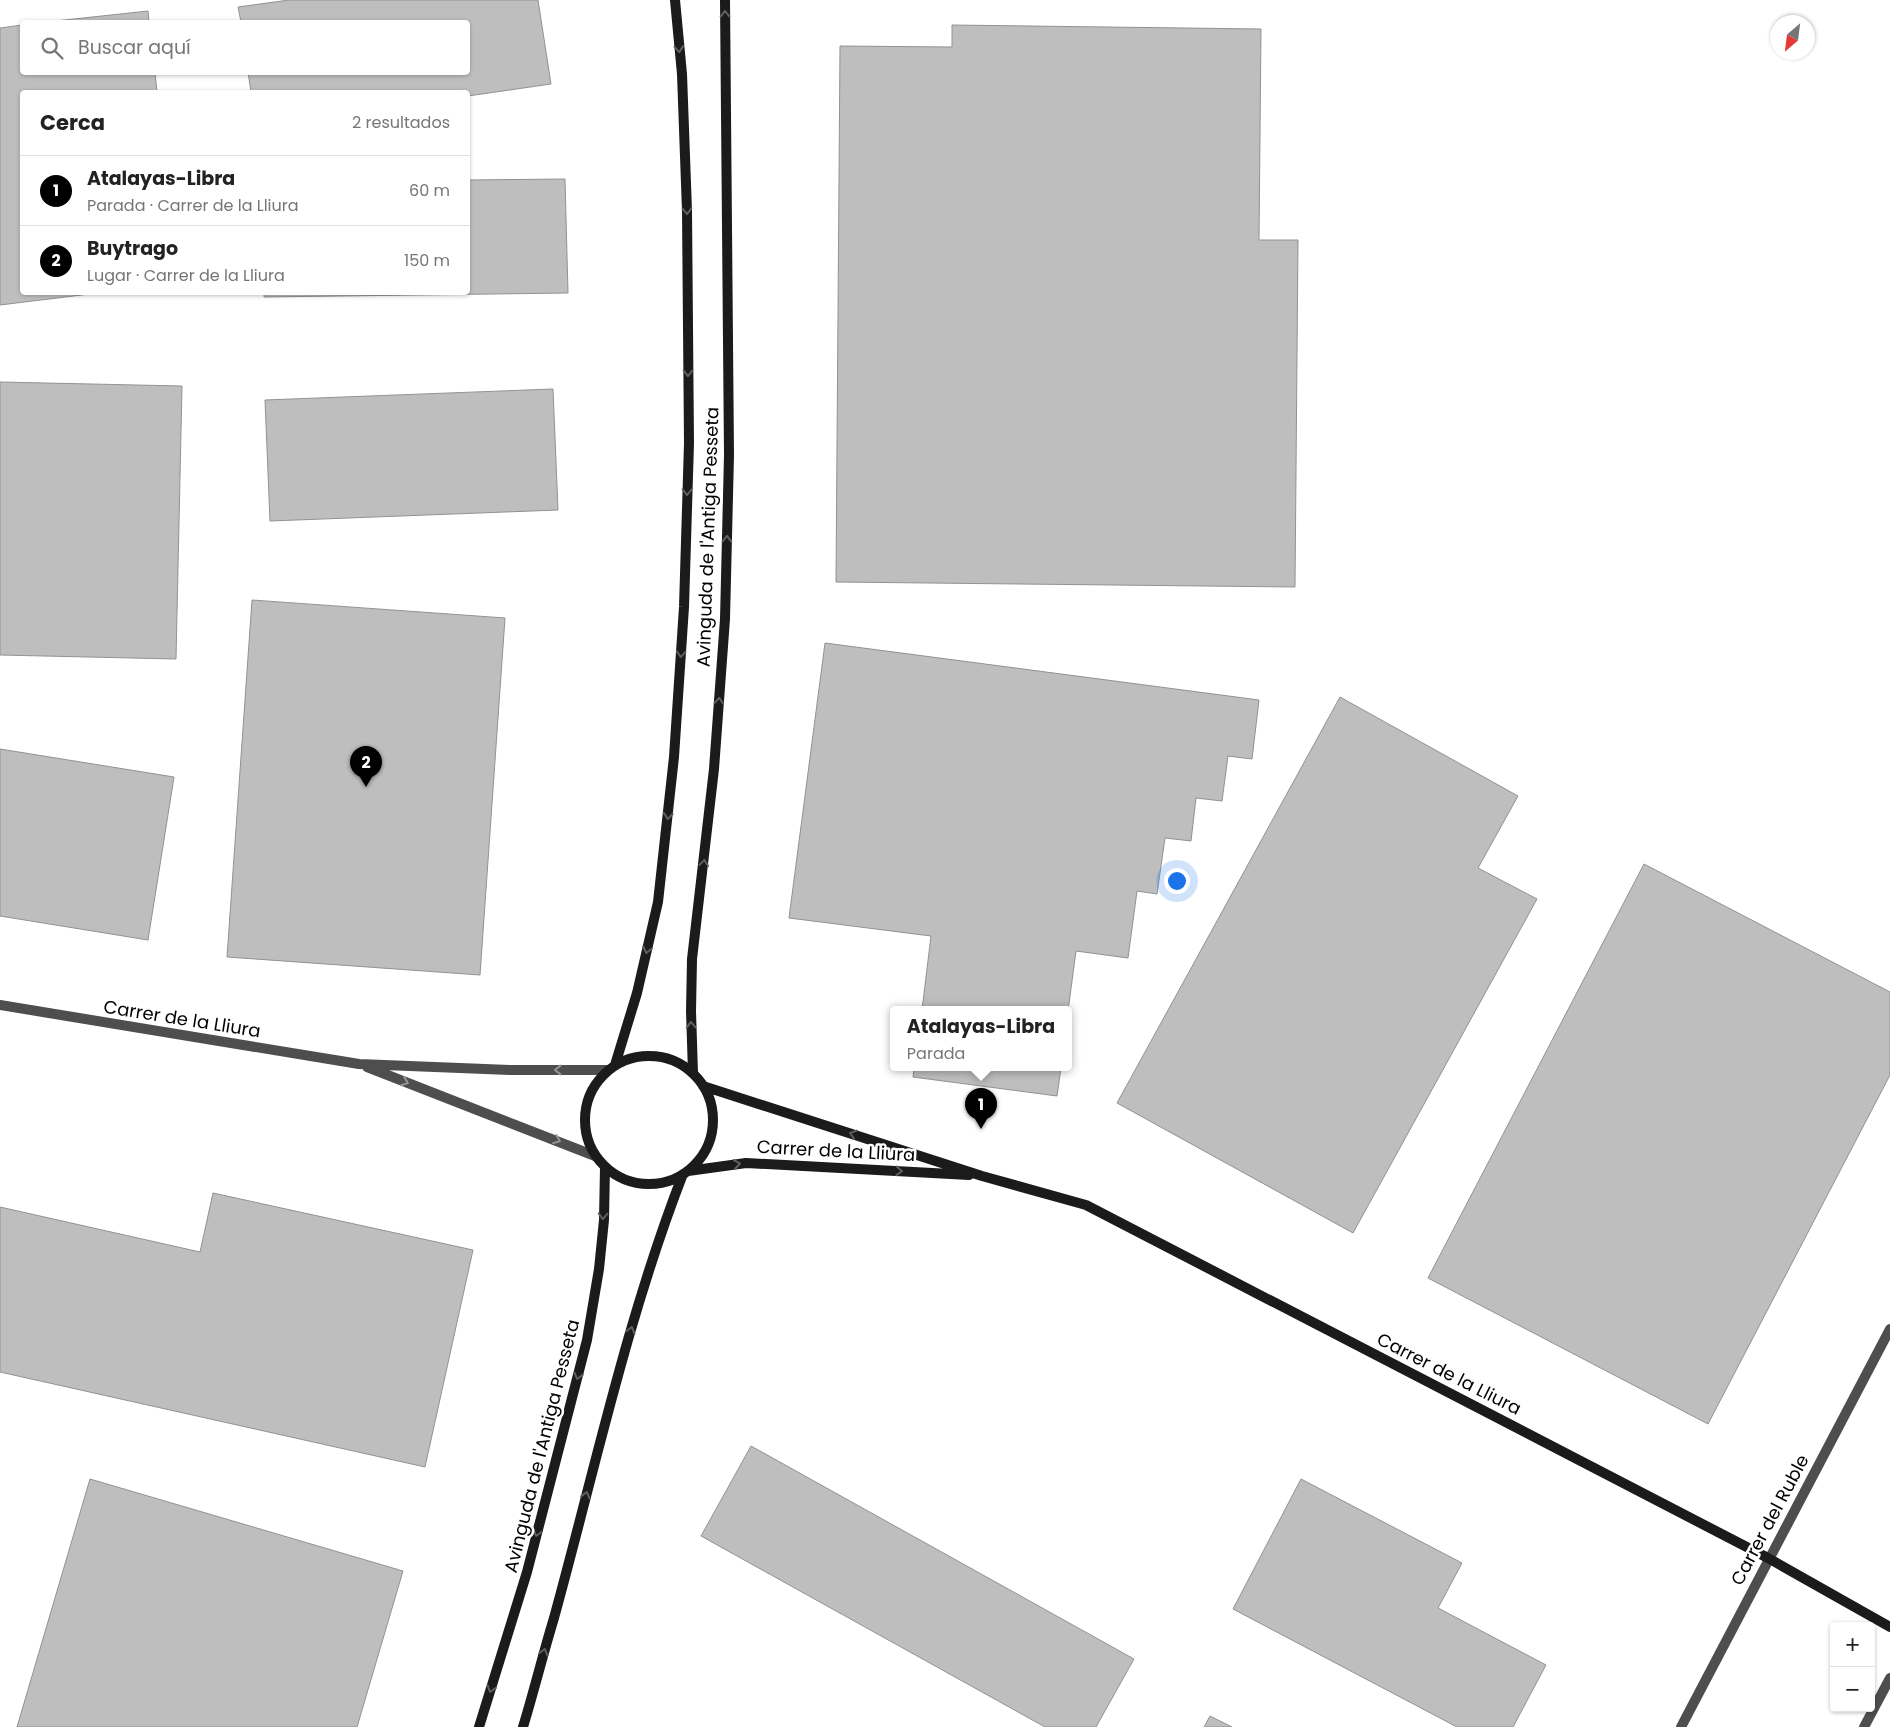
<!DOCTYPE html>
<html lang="es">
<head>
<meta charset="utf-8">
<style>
  body { margin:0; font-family:Poppins,sans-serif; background:#f2f2f2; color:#222 }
  .controls { position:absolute; right:15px; bottom:15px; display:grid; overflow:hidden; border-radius:5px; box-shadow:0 1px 4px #0004 }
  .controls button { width:45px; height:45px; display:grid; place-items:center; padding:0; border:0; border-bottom:1px solid #e0e0e0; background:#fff; color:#222; font:25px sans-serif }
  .compass { position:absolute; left:1770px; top:15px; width:45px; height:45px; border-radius:50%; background:#fff; box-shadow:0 1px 4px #0004; rotate:208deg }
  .you { position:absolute; left:1176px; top:880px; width:18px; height:18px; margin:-12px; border:4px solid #fff; border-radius:50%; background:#1a73e8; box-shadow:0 0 0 8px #1a73e833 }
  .badge { display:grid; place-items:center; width:32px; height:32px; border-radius:50%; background:#000; color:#fff; font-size:16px; font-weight:700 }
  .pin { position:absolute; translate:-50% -41px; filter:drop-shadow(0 1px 2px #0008) }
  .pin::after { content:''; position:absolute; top:26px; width:18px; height:15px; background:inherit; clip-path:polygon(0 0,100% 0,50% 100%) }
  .popup { position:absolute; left:890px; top:1006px; width:182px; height:65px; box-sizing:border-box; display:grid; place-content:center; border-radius:5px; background:#fff; filter:drop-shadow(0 1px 4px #0005); font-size:16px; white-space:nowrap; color:#767676 }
  .popup b { font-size:19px; color:#222 }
  .popup::after { content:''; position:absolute; left:50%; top:100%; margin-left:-10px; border:10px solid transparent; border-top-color:#fff }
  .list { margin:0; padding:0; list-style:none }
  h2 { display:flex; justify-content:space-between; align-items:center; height:65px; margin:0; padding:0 20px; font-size:21px }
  h2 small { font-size:16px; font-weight:400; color:#767676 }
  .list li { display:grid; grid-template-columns:32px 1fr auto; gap:15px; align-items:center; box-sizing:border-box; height:70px; padding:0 20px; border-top:1px solid #e0e0e0 }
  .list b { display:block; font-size:19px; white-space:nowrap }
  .list p { margin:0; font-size:16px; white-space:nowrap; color:#767676 }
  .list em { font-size:16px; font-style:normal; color:#767676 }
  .icon { flex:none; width:28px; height:28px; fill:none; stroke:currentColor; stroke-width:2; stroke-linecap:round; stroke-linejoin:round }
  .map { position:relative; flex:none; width:1890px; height:1727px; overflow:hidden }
  .search { position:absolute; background:#fff; box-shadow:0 1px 4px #0004; left:20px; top:20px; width:450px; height:55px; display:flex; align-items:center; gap:12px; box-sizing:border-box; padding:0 18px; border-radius:5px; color:#767676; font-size:19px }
  .panel { position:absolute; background:#fff; box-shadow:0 1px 4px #0004; left:20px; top:90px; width:450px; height:205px; border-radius:5px }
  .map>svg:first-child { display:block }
</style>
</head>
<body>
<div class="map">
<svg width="1890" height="1727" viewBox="0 0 1890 1727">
  <rect width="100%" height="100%" fill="#fff"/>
  <path fill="#bebebe" stroke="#929292" d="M289 0H538L551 84 468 96V92H251L248 72H468V22H241L238 7Z
    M148 11 149 22H46Z
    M22 25V72H155L157 92H22V292H106L0 305V28Z
    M952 25 1261 29 1259 240H1298L1295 587 836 582 840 46 952 47Z
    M565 179 568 293 264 297V292H468V180Z
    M0 382 182 386 176 659 0 655Z
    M553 389 558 510 270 521 265 400Z
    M252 600 505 618 480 975 227 957Z
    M825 643 1259 700 1252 759 1228 756 1222 801 1196 798 1191 841 1165 838 1157 894 1137 891 1128 958 1076 951 1068 1011 922 1010 931 936 789 918Z
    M1340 697 1518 796 1478 868 1537 899 1353 1233 1117 1103Z
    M0 749 174 777 148 940 0 916Z
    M1644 864 1890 992V1075L1708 1424 1428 1278Z
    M914 1068H1061L1057 1096 913 1077Z
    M213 1193 473 1250 425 1467 0 1372V1207L200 1252Z
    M751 1446 1134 1659 1096 1727H1045L701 1536Z
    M90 1479 403 1571 357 1727H17Z
    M1301 1479 1462 1563 1438 1608 1546 1665 1513 1727H1457L1233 1609Z
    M1210 1716 1232 1727H1204Z"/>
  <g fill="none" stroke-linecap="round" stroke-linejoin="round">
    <path stroke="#4e4e4e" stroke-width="10" d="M1864 1727 1890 1678"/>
    <path stroke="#4e4e4e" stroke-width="10" d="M0 1005 359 1064 511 1070H607
      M367 1067 595 1156
      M1681 1727 1890 1329"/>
    <path stroke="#1b1b1b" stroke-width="10" d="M585 1120a64 64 0 1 1 128 0a64 64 0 1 1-128 0Z
      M615 1065 637 993 658 902 674 757 684 607 689 443 687 211 682 74 675 0
      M693 1073 691 1011 692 959 714 769 725 619 729 455 725 0
      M703 1086 982 1176 1086 1205 1768 1558 1890 1627
      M688 1171 746 1163 969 1175
      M479 1727 527 1572 587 1340 599 1269 604 1220 605 1167
      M523 1727C534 1691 543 1654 554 1618 595 1469 627 1318 683 1174"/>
  </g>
  <defs><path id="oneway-chevron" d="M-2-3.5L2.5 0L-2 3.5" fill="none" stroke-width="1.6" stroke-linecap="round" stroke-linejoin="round" transform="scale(1.25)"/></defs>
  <g stroke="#5f5f5f">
    <use href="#oneway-chevron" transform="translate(725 14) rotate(-91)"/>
    <use href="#oneway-chevron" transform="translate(679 49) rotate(85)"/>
    <use href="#oneway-chevron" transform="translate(687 211) rotate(89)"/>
    <use href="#oneway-chevron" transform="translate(688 373) rotate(90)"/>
    <use href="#oneway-chevron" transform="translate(687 492) rotate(91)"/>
    <use href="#oneway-chevron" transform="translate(727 539) rotate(-89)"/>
    <use href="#oneway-chevron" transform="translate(681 654) rotate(94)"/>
    <use href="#oneway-chevron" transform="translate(719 701) rotate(-86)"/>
    <use href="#oneway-chevron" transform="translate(668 816) rotate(97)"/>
    <use href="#oneway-chevron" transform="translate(704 863) rotate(-84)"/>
    <use href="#oneway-chevron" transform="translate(647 950) rotate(103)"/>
    <use href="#oneway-chevron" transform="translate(691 1025) rotate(-92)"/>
    <use href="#oneway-chevron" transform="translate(853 1134) rotate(-162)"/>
    <use href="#oneway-chevron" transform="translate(737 1164) rotate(-8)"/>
    <use href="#oneway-chevron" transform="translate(899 1171) rotate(3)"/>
    <use href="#oneway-chevron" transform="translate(603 1216) rotate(92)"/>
    <use href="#oneway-chevron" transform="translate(631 1330) rotate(-74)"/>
    <use href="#oneway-chevron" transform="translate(578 1376) rotate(105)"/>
    <use href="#oneway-chevron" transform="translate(586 1495) rotate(-76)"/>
    <use href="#oneway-chevron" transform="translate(537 1533) rotate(105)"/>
    <use href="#oneway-chevron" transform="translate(544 1652) rotate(-74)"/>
    <use href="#oneway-chevron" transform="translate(491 1689) rotate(107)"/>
  </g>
  <g stroke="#959595">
    <use href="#oneway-chevron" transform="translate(558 1070) rotate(-180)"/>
    <use href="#oneway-chevron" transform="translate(405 1082) rotate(21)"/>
    <use href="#oneway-chevron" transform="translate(557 1140) rotate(22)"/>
  </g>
  <g text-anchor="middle" stroke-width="5" stroke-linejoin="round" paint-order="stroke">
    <g font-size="18" fill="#000" stroke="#fff">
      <text transform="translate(708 537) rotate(-88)" y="6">Avinguda de l'Antiga Pesseta</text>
      <text transform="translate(182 1019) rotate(9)" y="6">Carrer de la Lliura</text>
      <text transform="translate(836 1151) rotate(3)" y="6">Carrer de la Lliura</text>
      <text transform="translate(1449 1374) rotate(27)" y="6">Carrer de la Lliura</text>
      <text transform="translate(542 1446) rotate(-76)" y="6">Avinguda de l'Antiga Pesseta</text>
      <text transform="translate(1770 1520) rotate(-62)" y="6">Carrer del Ruble</text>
    </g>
  </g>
</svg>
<div class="controls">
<button>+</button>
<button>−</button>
</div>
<svg class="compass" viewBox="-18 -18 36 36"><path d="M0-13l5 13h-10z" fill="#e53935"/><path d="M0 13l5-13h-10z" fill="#767676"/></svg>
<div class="you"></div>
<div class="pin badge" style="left:981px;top:1129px">1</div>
<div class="popup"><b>Atalayas-Libra</b>Parada</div>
<div class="pin badge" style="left:366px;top:787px">2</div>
<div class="search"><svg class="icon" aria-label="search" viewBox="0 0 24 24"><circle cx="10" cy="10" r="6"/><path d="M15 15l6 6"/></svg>Buscar aquí</div>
<section class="panel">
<h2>Cerca<small>2 resultados</small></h2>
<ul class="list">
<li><span class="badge">1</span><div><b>Atalayas-Libra</b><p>Parada · Carrer de la Lliura</p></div><em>60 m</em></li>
<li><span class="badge">2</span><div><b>Buytrago</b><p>Lugar · Carrer de la Lliura</p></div><em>150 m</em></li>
</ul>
</section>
</div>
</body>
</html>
